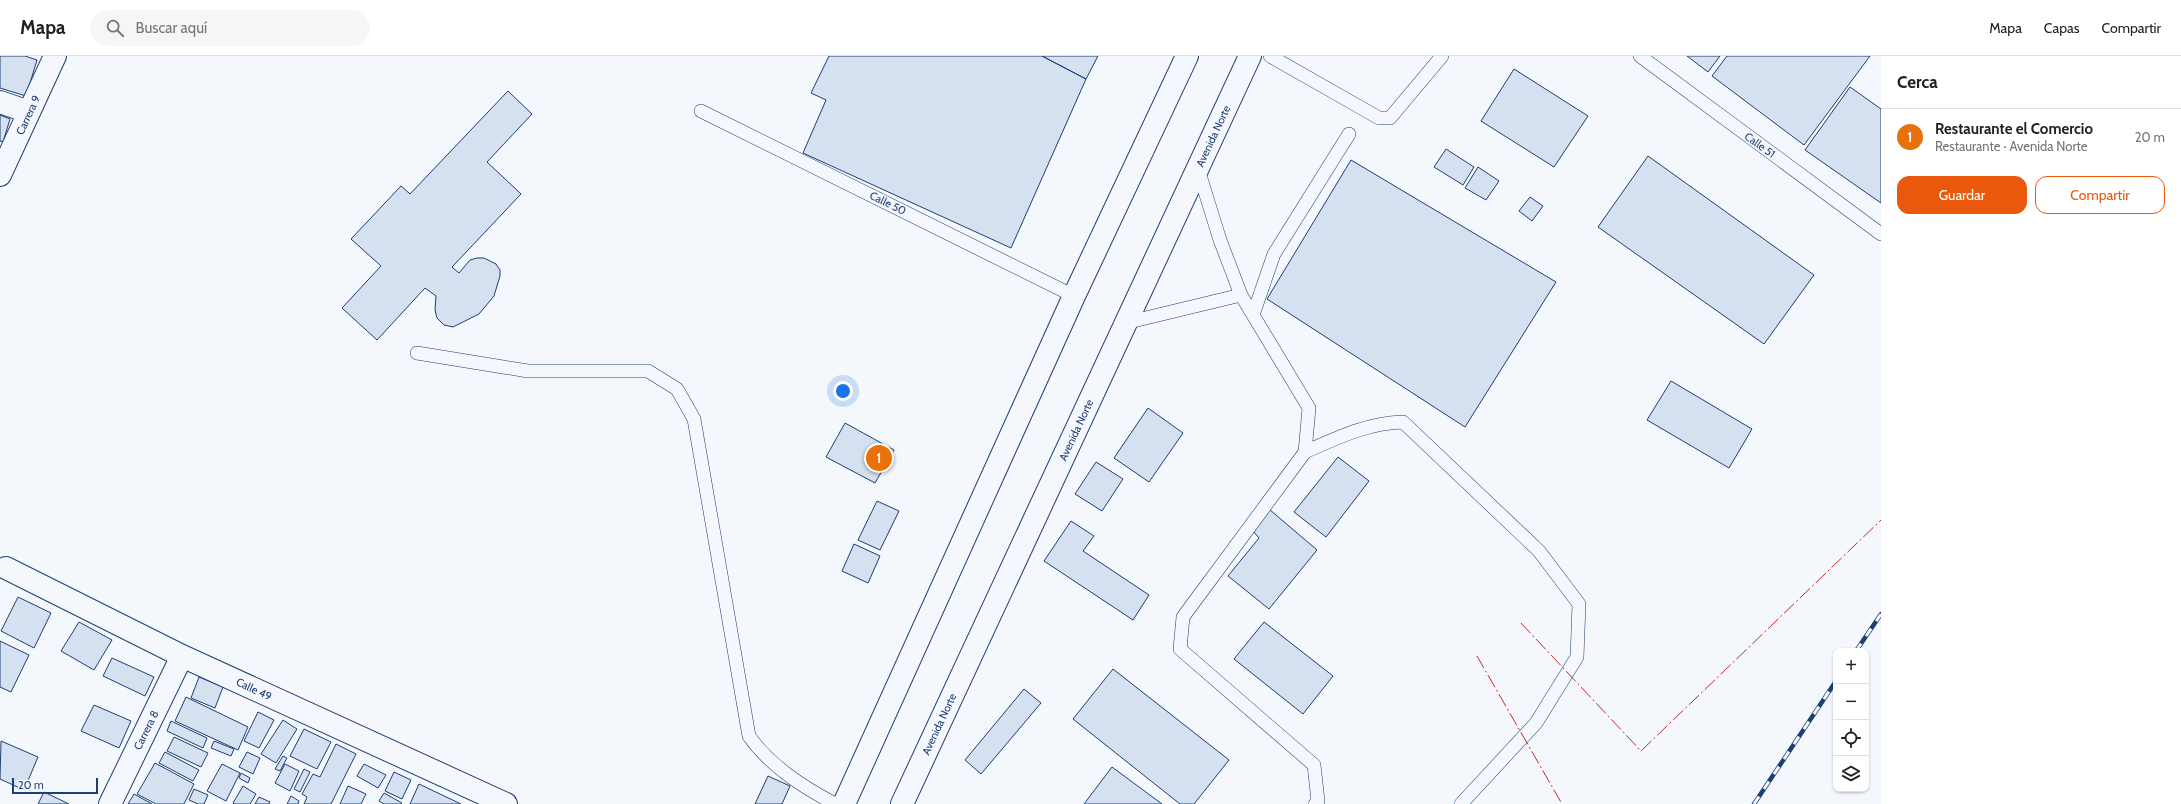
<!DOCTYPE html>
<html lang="es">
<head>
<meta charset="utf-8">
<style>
  body { margin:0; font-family:Cabin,sans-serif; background:#f6f6f6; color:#222 }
  .controls { position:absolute; right:12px; bottom:12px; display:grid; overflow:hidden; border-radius:8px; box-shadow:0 1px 3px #0004 }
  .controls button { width:36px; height:36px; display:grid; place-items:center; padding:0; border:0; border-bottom:1px solid #e0e0e0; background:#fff; color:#222; font:20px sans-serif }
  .scale { position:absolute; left:12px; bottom:10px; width:86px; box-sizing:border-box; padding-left:4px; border:2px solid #1d3f73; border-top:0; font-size:11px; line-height:14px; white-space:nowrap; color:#1d3f73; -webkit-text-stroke:3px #f4f7fb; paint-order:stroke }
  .you { position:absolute; left:843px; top:335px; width:14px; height:14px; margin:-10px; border:3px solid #fff; border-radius:50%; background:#1a73e8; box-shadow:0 0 0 6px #1a73e833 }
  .badge { display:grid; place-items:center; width:26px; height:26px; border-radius:50%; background:#ea580c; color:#fff; font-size:13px; font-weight:700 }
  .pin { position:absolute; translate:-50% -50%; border:2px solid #fff; box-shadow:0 1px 4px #0006 }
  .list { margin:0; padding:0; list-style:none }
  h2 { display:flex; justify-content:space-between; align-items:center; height:52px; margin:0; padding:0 16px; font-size:17px }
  h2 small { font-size:13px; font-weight:400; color:#767676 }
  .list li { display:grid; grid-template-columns:26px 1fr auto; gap:12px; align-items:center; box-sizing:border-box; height:56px; padding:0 16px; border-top:1px solid #e0e0e0 }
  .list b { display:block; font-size:15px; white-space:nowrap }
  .list p { margin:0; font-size:13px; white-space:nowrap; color:#767676 }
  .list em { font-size:13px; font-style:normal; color:#767676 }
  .actions { display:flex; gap:8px; padding:12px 16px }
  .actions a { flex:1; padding:9px 0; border:1px solid #ea580c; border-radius:12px; text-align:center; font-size:14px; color:#ea580c }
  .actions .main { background:#ea580c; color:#fff }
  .icon { flex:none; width:22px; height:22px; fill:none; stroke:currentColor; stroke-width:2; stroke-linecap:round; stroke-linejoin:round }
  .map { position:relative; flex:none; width:1881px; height:748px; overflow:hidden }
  header { display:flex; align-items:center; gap:24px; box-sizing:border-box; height:56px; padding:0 20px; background:#fff; border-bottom:1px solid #e0e0e0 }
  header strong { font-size:19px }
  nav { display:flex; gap:22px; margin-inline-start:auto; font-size:14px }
  .search { width:280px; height:36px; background:#f6f6f6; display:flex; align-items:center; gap:10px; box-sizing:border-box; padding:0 14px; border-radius:22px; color:#767676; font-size:15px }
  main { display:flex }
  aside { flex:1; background:#fff }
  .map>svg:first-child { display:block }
</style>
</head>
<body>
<header>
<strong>Mapa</strong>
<div class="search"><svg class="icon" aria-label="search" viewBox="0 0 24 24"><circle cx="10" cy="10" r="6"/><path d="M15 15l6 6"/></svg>Buscar aquí</div>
<nav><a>Mapa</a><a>Capas</a><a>Compartir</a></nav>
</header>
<main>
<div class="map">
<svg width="1881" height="748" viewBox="0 0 1881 748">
  <rect width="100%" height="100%" fill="#f4f7fb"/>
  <path fill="#d5e0f0" stroke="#1d3f73" d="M0 0H25L37 4 26 40 0 32Z
    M829 0H1042L1086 23 1011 192 803 97 826 44 811 37Z
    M1042 0H1098L1086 23Z
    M1687 0H1720L1708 16Z
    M1727 0H1870L1804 89 1712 20Z
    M1514 13 1588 60 1554 111 1481 65Z
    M1850 31 1881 53V147L1805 94Z
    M508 35 532 58 487 106 521 138 452 211 459 217 470 204 477 202H484L496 208 500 214V220L494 240 479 258 453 271 444 269 437 262 435 254 436 240 425 232 377 284 342 252 381 210 351 183 401 130 410 138Z
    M0 59 10 63 3 86 0 85Z
    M1446 93 1474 111 1463 129 1434 111Z
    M1648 100 1814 219 1764 288 1598 171Z
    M1351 104 1556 226 1465 371 1267 243Z
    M1478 111 1499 125 1486 144 1465 132Z
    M1530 141 1543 150 1532 165 1519 155Z
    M1671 325 1752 373 1729 412 1647 364Z
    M1148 352 1183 377 1149 426 1114 402Z
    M845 367 894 394 875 427 826 401Z
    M1338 401 1369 425 1326 481 1294 456Z
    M1096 406 1123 423 1102 455 1075 438Z
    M877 445 899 455 880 494 858 484Z
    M1269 453 1317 494 1269 553 1228 520 1259 482 1253 475Z
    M1071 465 1094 480 1083 495 1149 539 1133 564 1044 505Z
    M854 488 880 500 868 527 842 515Z
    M18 541 51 557 34 592 1 575Z
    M79 566 112 584 94 614 61 595Z
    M1264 566 1333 620 1303 658 1234 603Z
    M0 585 29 599 11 636 0 631Z
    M112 602 154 621 145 640 103 620Z
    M1113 613 1229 704 1194 748H1180L1073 663Z
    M199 621 223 631 215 652 191 642Z
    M1024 633 1041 647 981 718 965 704Z
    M186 641 248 671 238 694 175 665Z
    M94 649 131 665 119 692 81 675Z
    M258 656 274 664 259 692 244 685Z
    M283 664 297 673 276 707 261 698Z
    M171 665 207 682 203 692 167 675Z
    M304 673 331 686 317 713 290 700Z
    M174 681 208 697 201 711 167 695Z
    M1 685 38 701 24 734 0 723Z
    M214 685 234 693 231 700 211 692Z
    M336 688 356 698 331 748H304L307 741 302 738 313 718 320 721Z
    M165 696 199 714 193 725 159 707Z
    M247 696 260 702 253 718 239 711Z
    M283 700 287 702 280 715 275 713Z
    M155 707 194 728 184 748H156L137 738Z
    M222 708 240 717 226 745 207 735Z
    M285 708 299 715 290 735 275 727Z
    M364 708 386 719 378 732 357 720Z
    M1112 711 1162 748H1084Z
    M304 713 310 716 300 736 294 733Z
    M394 716 411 724 402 743 385 735Z
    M241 717 250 722 248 727 239 722Z
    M768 720 790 730 782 748H755Z
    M419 728 461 748H410Z
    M243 730 256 738 250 748H235L233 747Z
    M348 730 366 738 361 748H340Z
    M194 733 208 739 204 748H198L189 744Z
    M44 736 69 748H38Z
    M384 737 402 747 401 748H384L379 745Z
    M134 738 152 748H128Z
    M291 740 299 745 298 748H287Z
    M259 741 270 746 269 748H255Z"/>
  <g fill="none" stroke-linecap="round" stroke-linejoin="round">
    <defs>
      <path id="service" d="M1270 0 1379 62H1390L1442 0
        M1640 0 1881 178
        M701 55 1074 240
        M1198 113 1220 184 1241 239 1309 352 1305 396 1183 561 1180 593 1314 709 1318 745 1315 748
        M1253 259 1274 198 1349 78
        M1125 267 1241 239
        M417 297 528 315H648L677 333 694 363 749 680C770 710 803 731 835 748
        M1305 396C1337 382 1367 367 1403 366L1539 495 1579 548 1577 601 1536 667 1461 748"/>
      <path id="minor" d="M0 46 29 56
        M0 119 55 0
        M6 512 182 600 506 748
        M110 748 182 600"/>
      <path id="primary" d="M844 748 1074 240 1187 0
        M902 748 1250 0"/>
    </defs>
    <use href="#service" stroke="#1d3f73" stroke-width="14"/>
    <use href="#minor" stroke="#1d3f73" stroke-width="24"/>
    <use href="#primary" stroke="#1d3f73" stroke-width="24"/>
    <use href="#service" stroke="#f4f7fb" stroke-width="13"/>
    <use href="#minor" stroke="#f4f7fb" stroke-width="22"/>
    <use href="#primary" stroke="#f4f7fb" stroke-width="22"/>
    <defs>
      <path id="rail" d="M1856 595 1881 558
        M1754 748 1836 625"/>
    </defs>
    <use href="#rail" stroke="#1d3f73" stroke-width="4.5"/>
    <use href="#rail" stroke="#f4f7fb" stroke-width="3" stroke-dasharray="9" stroke-linecap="butt"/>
    <path stroke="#c62828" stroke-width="1" stroke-dasharray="14 3 2 3" stroke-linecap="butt" d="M1521 567 1641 695 1881 464
      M1477 600 1562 748"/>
  </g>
  <g text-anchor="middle" stroke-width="3" stroke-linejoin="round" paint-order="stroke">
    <g font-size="11" fill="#1d3f73" stroke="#f4f7fb">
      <text transform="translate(28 59) rotate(-65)" y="4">Carrera 9</text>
      <text transform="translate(1213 80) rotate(-65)" y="4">Avenida Norte</text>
      <text transform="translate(1760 89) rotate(36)" y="4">Calle 51</text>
      <text transform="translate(888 147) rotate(26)" y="4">Calle 50</text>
      <text transform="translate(1076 374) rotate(-65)" y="4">Avenida Norte</text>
      <text transform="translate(254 633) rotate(25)" y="4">Calle 49</text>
      <text transform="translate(939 668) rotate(-65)" y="4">Avenida Norte</text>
      <text transform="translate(146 674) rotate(-64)" y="4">Carrera 8</text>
    </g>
  </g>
</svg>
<div class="controls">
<button>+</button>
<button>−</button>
<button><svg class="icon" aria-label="locate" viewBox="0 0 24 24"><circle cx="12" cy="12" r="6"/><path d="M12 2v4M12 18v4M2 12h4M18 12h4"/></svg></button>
<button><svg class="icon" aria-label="layers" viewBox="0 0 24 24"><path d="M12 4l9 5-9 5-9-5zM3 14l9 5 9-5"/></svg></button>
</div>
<div class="scale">20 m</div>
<div class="you"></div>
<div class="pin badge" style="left:879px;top:402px;background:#e8710a">1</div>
</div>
<aside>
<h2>Cerca<small></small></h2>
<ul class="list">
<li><span class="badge" style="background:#e8710a">1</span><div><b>Restaurante el Comercio</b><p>Restaurante · Avenida Norte</p></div><em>20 m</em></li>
</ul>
<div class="actions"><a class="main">Guardar</a><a>Compartir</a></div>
</aside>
</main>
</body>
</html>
